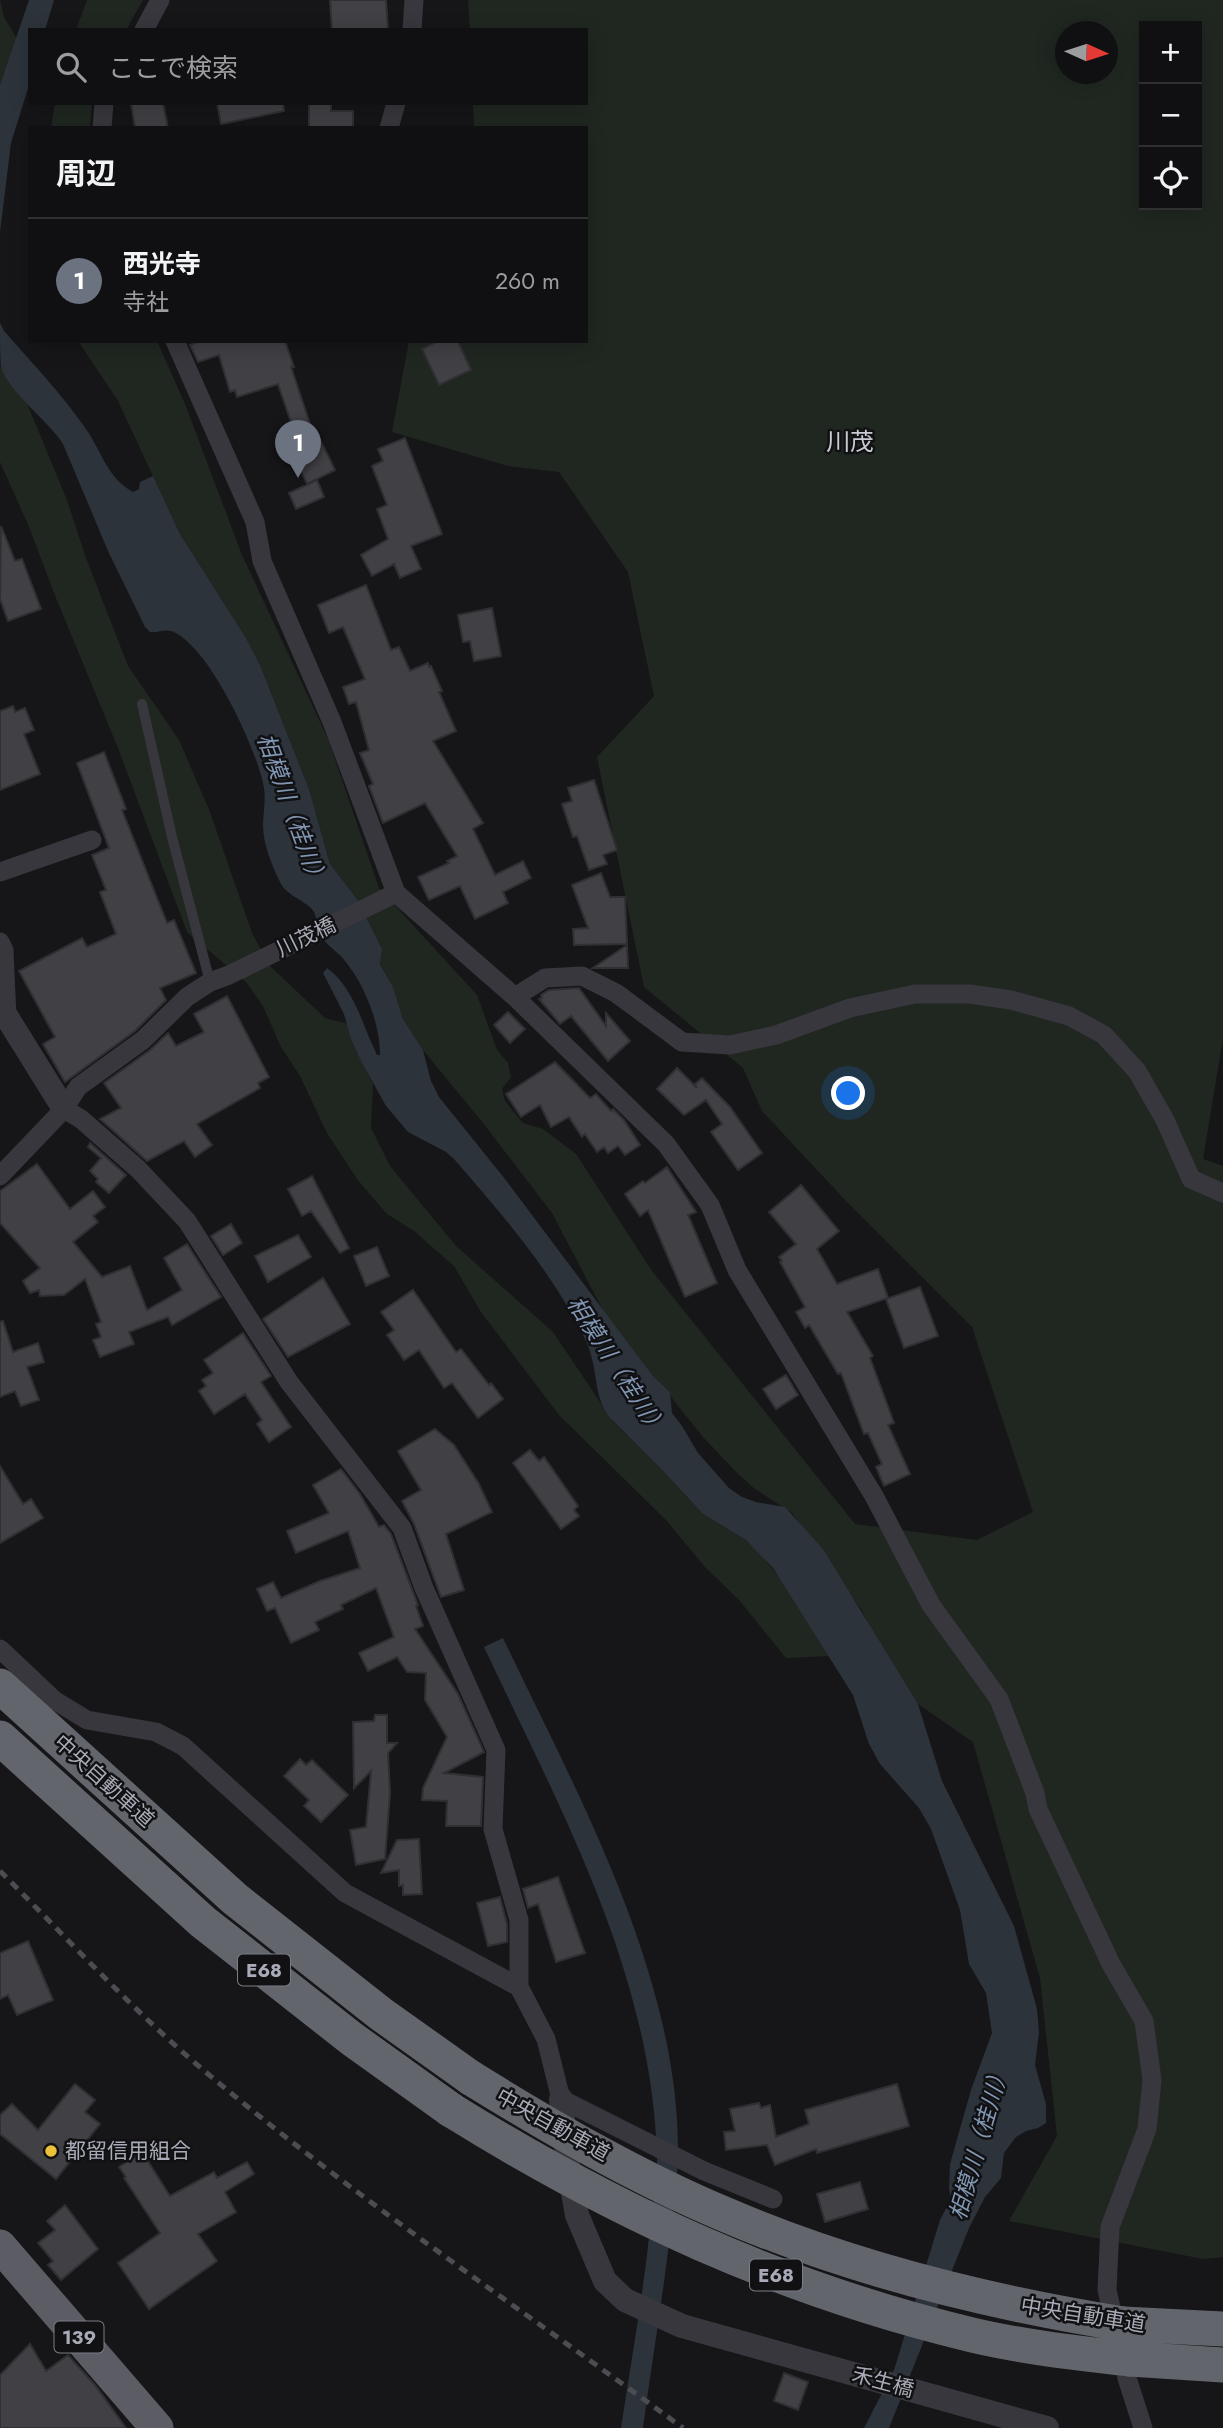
<!DOCTYPE html>
<html lang="ja">
<head>
<meta charset="utf-8">
<style>
  body { margin:0; font-family:Jost,"Noto Sans JP",sans-serif; background:#19191b; color:#f1f3f6 }
  .controls { position:absolute; right:21px; top:21px; display:grid; overflow:hidden; border-radius:0px; box-shadow:0 4px 18px #0003 }
  .controls button { width:63px; height:63px; display:grid; place-items:center; padding:0; border:0; border-bottom:2px solid #303032; background:#101012; color:#f1f3f6; font:35px sans-serif }
  .compass { position:absolute; left:1055px; top:21px; width:63px; height:63px; border-radius:50%; background:#101012; box-shadow:0 4px 18px #0003; rotate:93deg }
  .you { position:absolute; left:849px; top:1094px; width:24px; height:24px; margin:-18px; border:5px solid #fff; border-radius:50%; background:#1a73e8; box-shadow:0 0 0 10px #1a73e833 }
  .badge { display:grid; place-items:center; width:46px; height:46px; border-radius:50%; background:#edc138; color:#fff; font-size:23px; font-weight:700 }
  .pin { position:absolute; translate:-50% -58px; filter:drop-shadow(0 2px 4px #0008) }
  .pin::after { content:''; position:absolute; top:37px; width:24px; height:21px; background:inherit; clip-path:polygon(0 0,100% 0,50% 100%) }
  .list { margin:0; padding:0; list-style:none }
  h2 { display:flex; justify-content:space-between; align-items:center; height:91px; margin:0; padding:0 28px; font-size:30px }
  h2 small { font-size:23px; font-weight:400; color:#9c9d9f }
  .list li { display:grid; grid-template-columns:46px 1fr auto; gap:21px; align-items:center; box-sizing:border-box; height:126px; padding:0 28px; border-top:2px solid #303032 }
  .list b { display:block; font-size:26px; white-space:nowrap }
  .list p { margin:0; font-size:23px; white-space:nowrap; color:#9c9d9f }
  .list em { font-size:23px; font-style:normal; color:#9c9d9f }
  .icon { flex:none; width:38px; height:38px; fill:none; stroke:currentColor; stroke-width:2; stroke-linecap:round; stroke-linejoin:round }
  .map { position:relative; flex:none; width:1223px; height:2428px; overflow:hidden }
  .search { position:absolute; background:#101012; box-shadow:0 4px 18px #0003; left:28px; top:28px; width:560px; height:77px; display:flex; align-items:center; gap:18px; box-sizing:border-box; padding:0 24px; border-radius:0px; color:#9c9d9f; font-size:26px }
  .panel { position:absolute; background:#101012; box-shadow:0 4px 18px #0003; left:28px; top:126px; width:560px; height:217px; border-radius:0px }
  .map>svg:first-child { display:block }
</style>
</head>
<body>
<div class="map">
<svg width="1223" height="2428" viewBox="0 0 1223 2428">
  <rect width="100%" height="100%" fill="#161618"/>
  <path fill="#202721" fill-rule="evenodd" d="M0 0 4 17 17 39 0 85Z
    M87 0H143L126 30H76Z
    M468 0H1223V1038L1203 1159 1223 1166V2257L1203 2259 1009 2221 1057 2136 1040 1978 973 1742 918 1704 873 1632 861 1609 792 1513 755 1489 737 1473 703 1437 671 1397 670 1392 654 1377 606 1316 552 1213 483 1123 423 1050 403 1019 393 987 380 963 382 949 357 899 330 864 309 789 260 665 246 638 180 534 117 399 78 341H157L185 404 242 555 328 739 379 888 477 995 497 1050 508 1063 511 1077 502 1089 505 1101 523 1123 543 1129 576 1154 652 1271 855 1524 977 1540 1033 1512 972 1327 847 1202 762 1111 743 1068 644 987 597 757 654 696 628 572 559 472 508 466 392 432 409 341H586V128H474L473 103H586V30H470ZM1144 26H1197V205H1144ZM1066 32H1108V74H1066Z
    M55 103H92L90 128H51Z
    M0 366 26 401 67 500 86 558 128 666 179 740 210 812 252 933 269 965 325 1018 348 1024 351 1039 373 1084 371 1128 390 1166 456 1246 553 1332 614 1423 664 1472 703 1514 746 1540 759 1552 786 1586 830 1656 786 1658 739 1600 705 1567 666 1520 559 1415 481 1312 454 1266 414 1231 387 1214 357 1179 327 1133 300 1076 281 1047 263 1006 247 983 187 932 118 748 56 598 29 527 0 462Z"/>
  <path fill="#2c333b" d="M29 0H54L45 30H30V82L11 143 0 232V85Z
    M0 323 4 331C33 364 64 396 88 432 103 455 108 478 133 492L139 489 140 482 153 476 180 534 246 638 260 665 309 789 330 864 357 899 382 949 380 964 393 987 403 1019 423 1050 431 1081 439 1097 505 1179 637 1355 654 1377 670 1392 672 1413 682 1426 698 1453 729 1488 742 1497 756 1502 785 1507 823 1549 918 1704 942 1781 1014 1926 1037 2009 1039 2032 1035 2065 1046 2104V2123L1038 2128 1026 2131 1016 2137 1004 2153 1001 2178 985 2197 969 2228 889 2428H864L894 2370 940 2220 951 2199 949 2188 950 2164 971 2090 992 2033 986 1993 969 1964 960 1910 931 1829 919 1808 880 1764 869 1744 853 1695 773 1568 746 1540 703 1514 664 1472 611 1419C595 1399 598 1382 592 1359 590 1349 585 1338 580 1329 547 1266 501 1213 454 1159L446 1152 408 1132 386 1106 361 1061 351 1039 344 1014 323 973 327 968C354 987 363 1027 377 1055H380C380 1024 365 985 345 961 339 953 329 947 323 939 315 931 319 918 312 909 302 899 286 895 280 882 272 866 263 843 263 826 263 813 266 800 264 788 258 751 208 643 171 631 165 629 157 633 150 632L145 627 108 551 63 444C47 419 10 394 1 367 0 355 0 335 0 323Z
    M503 1638C577 1793 678 1974 678 2150 678 2175 674 2199 671 2224 664 2292 652 2360 643 2428H621C631 2362 643 2295 650 2229 653 2204 658 2179 657 2155 651 1971 560 1809 484 1647Z"/>
  <path fill="#404045" stroke="#303034" stroke-width="2" d="M330 0H386L388 30H332Z
    M131 103H163L168 128H135Z
    M217 103H283L284 111 221 124Z
    M309 103H331V111H353V128H309Z
    M200 341H285L294 367H291L315 439 319 437 335 470 307 484 291 450 299 446 278 384 237 397 235 390 230 392 219 355 198 362 190 345Z
    M438 341H458L471 370 439 385 422 349Z
    M405 438 442 534 411 546 421 569 400 578 394 564 372 576 361 555 388 539 377 509 387 505 372 466 383 461 378 449Z
    M317 480 324 497 296 509 289 493Z
    M1 526 15 561 22 559 41 609 8 621 0 599Z
    M366 585 391 650 399 647 410 671 428 663 429 667 431 666 442 691 439 692 456 731 433 741 483 823 473 829 495 875 523 861 531 878 503 892 508 903 475 919 460 886 429 900 418 877 449 863 447 861 457 856 425 803 383 823 369 786 373 784 360 753 369 750 356 702 349 704 343 687 365 679 343 627 329 633 318 605Z
    M492 608 501 656 474 661 470 641 463 642 458 615Z
    M13 706 15 712 25 708 34 730 24 734 40 774 0 790V711Z
    M104 752 126 809 122 810 167 923 174 920 196 973 160 988 166 1000 135 1031 65 1082 43 1044 55 1037 19 971 82 938 87 947 116 934 100 892 106 890 92 855 109 848 77 763Z
    M594 780 617 850 603 855 607 864 589 870 577 836 573 837 562 804 572 801 568 788Z
    M601 873 610 897H625L627 944 574 945 573 929 588 928 572 885Z
    M627 945 628 968H593Z
    M579 988 606 1026V1013L630 1041 608 1061 571 1016 560 1024 539 999 542 998 541 995 549 990Z
    M227 996 269 1077 258 1083 260 1088 197 1124 212 1145 195 1157 184 1141 147 1161 100 1119 121 1108 104 1083 150 1050 168 1033 176 1046 204 1032 194 1014Z
    M508 1012 525 1029 510 1043 494 1025Z
    M555 1062 590 1098 596 1094 611 1111 613 1109 624 1120 640 1145 625 1155 618 1146 608 1153 604 1147 597 1152 585 1134 582 1137 569 1117 551 1127 540 1105 521 1117 506 1094Z
    M677 1068 697 1088 695 1084 702 1078 730 1107 762 1153 738 1170 711 1132 722 1124 706 1100 684 1115 657 1089Z
    M90 1143 126 1175 109 1193 96 1182 98 1179 90 1171 101 1158 88 1147Z
    M37 1164 70 1209 93 1191 105 1207 93 1216 98 1222 73 1242 102 1277 130 1266 147 1310 182 1290 164 1258 187 1244 221 1297 172 1325 168 1317 129 1332 134 1344 100 1357 93 1340 101 1337 96 1324 101 1322 85 1279 64 1295 40 1296 39 1290 30 1293 23 1281 40 1268 0 1223V1191Z
    M667 1167 696 1212 688 1215 717 1283 685 1297 648 1210 640 1216 625 1194 643 1181 645 1183Z
    M312 1176 349 1248 340 1253 311 1211 302 1216 288 1189Z
    M801 1185 839 1231 817 1249 837 1284 878 1269 888 1298 847 1312 873 1356 870 1358 894 1423 888 1425 910 1474 884 1486 876 1467 882 1464 868 1433 864 1434 841 1373 838 1374 809 1325 805 1328 796 1312 805 1307 780 1262 782 1261 779 1257 796 1244 769 1212Z
    M231 1224 242 1243 223 1255 211 1236Z
    M298 1235 311 1257 268 1282 255 1256Z
    M377 1247 389 1276 366 1286 354 1256Z
    M323 1278 350 1324 288 1357 263 1319Z
    M920 1287 938 1336 904 1348 886 1299Z
    M413 1290 456 1352 461 1349 489 1385 491 1383 503 1399 478 1418 452 1383 444 1388 419 1350 404 1360 387 1335 394 1330 381 1312Z
    M3 1321 13 1352 38 1343 44 1362 27 1367 39 1400 21 1406 15 1391 0 1397V1322Z
    M243 1333 271 1376 261 1382 291 1427 269 1442 257 1424 262 1420 245 1394 214 1414 199 1391 206 1386 202 1380 213 1373 204 1360Z
    M786 1375 798 1395 776 1409 763 1389Z
    M435 1429 454 1445 479 1484 492 1512 446 1534 464 1590 441 1597 414 1524 402 1501 421 1490 398 1451Z
    M530 1450 539 1461 544 1457 578 1506 574 1510 579 1516 561 1529 513 1463Z
    M0 1466 23 1504 31 1499 43 1518 0 1543Z
    M341 1469 360 1494 379 1527 384 1525 391 1534 418 1605 416 1606 423 1626 415 1629 458 1694 484 1752 444 1773 483 1777 481 1826H446L447 1801 422 1800 423 1788 447 1737 425 1700 426 1673 407 1672 397 1657 368 1671 359 1653 394 1637 376 1588 341 1605 343 1609 315 1622 319 1630 291 1643 275 1608 267 1611 257 1589 273 1582 281 1598 320 1581 360 1568 348 1531 296 1553 287 1531 329 1513 313 1485Z
    M375 1715H387V1743H397L388 1753 390 1793 385 1859 356 1865 350 1830 366 1827 371 1771 354 1788 353 1722 374 1721Z
    M300 1759 306 1765 312 1760 348 1795 321 1822 304 1806 309 1800 284 1776Z
    M419 1839 422 1894 403 1895V1885L399 1886V1870L381 1873 397 1840Z
    M558 1877 585 1953 556 1962 538 1904 528 1908 523 1889Z
    M500 1897 507 1924V1942L488 1946 477 1903Z
    M28 1941 53 2000 17 2015 8 1995 0 1999V1953Z
    M75 2084 95 2100 85 2112 100 2124 56 2179 0 2134V2115L12 2104 38 2130Z
    M897 2084 909 2126 817 2153 816 2149 775 2165 767 2145 726 2150 724 2132 735 2131 730 2109 759 2103 761 2108 770 2105 776 2137 809 2124 805 2110Z
    M142 2152 170 2196 214 2172 217 2178 247 2162 254 2174 225 2192 236 2212 198 2234 217 2261 149 2309 118 2263 160 2233 124 2178 126 2177 119 2167Z
    M860 2182 868 2209 825 2222 817 2194Z
    M65 2205 98 2249 61 2280 48 2265 53 2261 38 2243 55 2230 47 2221Z
    M30 2344 46 2371 68 2355 95 2385 126 2428H0V2375Z
    M784 2373 808 2382 798 2410 774 2401Z"/>
  <g fill="none" stroke-linecap="round" stroke-linejoin="round">
    <path stroke="#37373d" stroke-width="10" d="M142 704 172 837 210 982"/>
    <path stroke="#37373d" stroke-width="19" d="M144 30 160 0
      M412 30 414 0
      M102 128 104 103
      M389 128 396 103
      M175 341 255 522 262 561 332 722 396 893 515 997 666 1144 710 1205 737 1270 874 1496 931 1605 999 1699 1035 1793 1038 1809 1111 1964 1144 2021 1152 2080 1147 2129 1110 2227 1107 2290 1127 2378 1143 2428
      M0 872 92 840
      M0 942 4 950 7 1018
      M515 997 545 978 582 976 616 993 682 1042 730 1045 776 1035 850 1008 915 994H970L1011 1000 1069 1016 1104 1035 1137 1071 1165 1120 1191 1179 1223 1193
      M64 1109 81 1119 138 1169 187 1221 289 1382 402 1528 424 1588 496 1750 493 1829 519 1920V1987L546 2039 561 2099 704 2171 773 2199
      M0 1176 64 1109 78 1087 143 1040 187 997 210 982 229 975 396 893
      M0 1649 54 1700 87 1720 156 1732 183 1746 345 1893 519 1987"/>
    <path stroke="#37373d" stroke-width="24" d="M0 1006 64 1109
      M561 2099 568 2165 577 2215 605 2281 625 2300 682 2326 1047 2428"/>
    <path stroke="#5b5c64" stroke-width="33" d="M0 2246 157 2428"/>
    <path stroke="#63656d" stroke-width="35" d="M0 1686 235 1899 381 2014 471 2078
      M0 1738 203 1922 352 2039 451 2110
      M1123 2324 1223 2329
      M1130 2359 1223 2365"/>
    <path stroke="#4c4d53" stroke-width="5" stroke-dasharray="9 7" stroke-linecap="butt" d="M0 1871C68 1939 134 2012 208 2074 359 2201 524 2311 683 2428"/>
    <path stroke="#63656d" stroke-width="35" d="M471 2078C552 2128 636 2177 724 2214 852 2269 986 2302 1123 2324
      M451 2110C617 2213 781 2289 972 2335 1023 2347 1077 2353 1130 2359"/>
  </g>
  <circle fill="#edc138" stroke="#111113" stroke-width="2.5" cx="51" cy="2151" r="7"/>
  <g text-anchor="middle" stroke-width="5" stroke-linejoin="round" paint-order="stroke">
    <g fill="#111113" stroke="#7b7d86" stroke-width="2">
      <rect x="238" y="1954.5" width="52" height="31" rx="5"/>
      <rect x="750" y="2259.5" width="52" height="31" rx="5"/>
      <rect x="54.5" y="2321.5" width="49" height="31" rx="5"/>
    </g>
    <g font-size="19" font-weight="bold" fill="#a8abb7">
      <text x="264" y="1977">E68</text>
      <text x="776" y="2282">E68</text>
      <text x="79" y="2344">139</text>
    </g>
    <g font-size="21" fill="#a8abb7" stroke="#111113">
      <text transform="translate(306 937) rotate(-26)" y="7">川茂橋</text>
      <text transform="translate(104 1781) rotate(42)" y="7">中央自動車道</text>
      <text transform="translate(553 2125) rotate(29)" y="7">中央自動車道</text>
      <text transform="translate(1083 2315) rotate(9)" y="7">中央自動車道</text>
      <text transform="translate(883 2382) rotate(15)" y="7">禾生橋</text>
    </g>
    <g font-size="21" fill="#a8abb7" stroke="#111113" text-anchor="start">
      <text x="65" y="2158">都留信用組合</text>
    </g>
    <g font-size="23" font-style="italic" fill="#8096b2" stroke="#111113">
      <text transform="translate(292 810) rotate(70)" y="8">相模川（桂川）</text>
      <text transform="translate(617 1366) rotate(57)" y="8">相模川（桂川）</text>
      <text transform="translate(979 2142) rotate(-74)" y="8">相模川（桂川）</text>
    </g>
    <g font-size="24" fill="#c9cbd3" stroke="#111113">
      <text x="850" y="450">川茂</text>
    </g>
  </g>
</svg>
<div class="controls">
<button>+</button>
<button>−</button>
<button><svg class="icon" aria-label="locate" viewBox="0 0 24 24"><circle cx="12" cy="12" r="6"/><path d="M12 2v4M12 18v4M2 12h4M18 12h4"/></svg></button>
</div>
<svg class="compass" viewBox="-18 -18 36 36"><path d="M0-13l5 13h-10z" fill="#e53935"/><path d="M0 13l5-13h-10z" fill="#9c9d9f"/></svg>
<div class="you"></div>
<div class="pin badge" style="left:298px;top:478px;background:#6b7280">1</div>
<div class="search"><svg class="icon" aria-label="search" viewBox="0 0 24 24"><circle cx="10" cy="10" r="6"/><path d="M15 15l6 6"/></svg>ここで検索</div>
<section class="panel">
<h2>周辺<small></small></h2>
<ul class="list">
<li><span class="badge" style="background:#6b7280">1</span><div><b>西光寺</b><p>寺社</p></div><em>260 m</em></li>
</ul>
</section>
</div>
</body>
</html>
